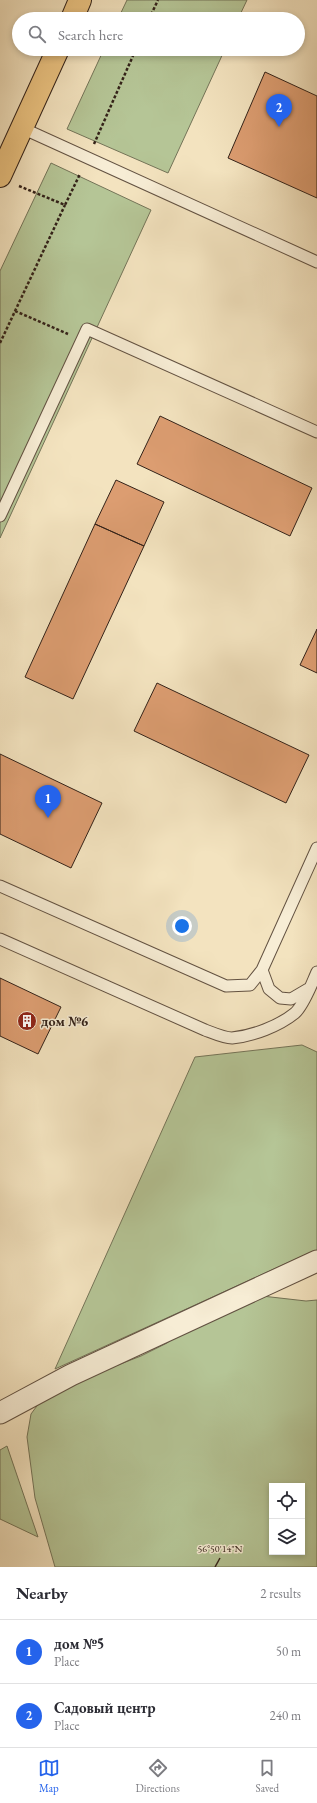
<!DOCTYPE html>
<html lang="en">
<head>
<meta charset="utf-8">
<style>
  body { margin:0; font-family:"EB Garamond",serif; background:#f7f7f7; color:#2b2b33 }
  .controls { position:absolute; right:12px; bottom:12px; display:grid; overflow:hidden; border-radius:0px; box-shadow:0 2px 6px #0003 }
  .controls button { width:36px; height:36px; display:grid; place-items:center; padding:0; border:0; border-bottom:1px solid #e1e1e2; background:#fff; color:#2b2b33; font:20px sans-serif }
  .you { position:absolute; left:182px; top:926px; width:14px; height:14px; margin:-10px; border:3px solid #fff; border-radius:50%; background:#1a73e8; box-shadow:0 0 0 6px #1a73e833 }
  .badge { display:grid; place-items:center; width:26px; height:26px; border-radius:50%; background:#2563eb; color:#fff; font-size:13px; font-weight:700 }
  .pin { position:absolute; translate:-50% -33px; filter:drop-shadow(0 1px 2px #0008) }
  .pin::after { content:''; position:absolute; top:21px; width:14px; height:12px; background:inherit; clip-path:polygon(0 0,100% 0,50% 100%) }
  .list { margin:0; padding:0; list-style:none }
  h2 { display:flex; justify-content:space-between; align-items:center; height:52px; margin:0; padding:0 16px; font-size:17px }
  h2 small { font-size:13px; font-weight:400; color:#7c7c81 }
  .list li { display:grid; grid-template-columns:26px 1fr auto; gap:12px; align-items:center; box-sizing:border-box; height:64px; padding:0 16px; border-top:1px solid #e1e1e2 }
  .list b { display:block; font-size:15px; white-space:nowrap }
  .list p { margin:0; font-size:13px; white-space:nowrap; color:#7c7c81 }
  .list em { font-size:13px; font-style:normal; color:#7c7c81 }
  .icon { flex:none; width:22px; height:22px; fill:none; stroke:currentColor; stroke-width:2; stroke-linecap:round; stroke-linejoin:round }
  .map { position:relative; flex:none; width:317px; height:1567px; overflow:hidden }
  .search { position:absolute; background:#fff; box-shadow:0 2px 6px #0003; left:12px; right:12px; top:12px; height:44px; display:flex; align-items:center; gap:10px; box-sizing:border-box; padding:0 14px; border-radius:22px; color:#7c7c81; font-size:15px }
  .sheet { height:180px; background:#fff }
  nav { display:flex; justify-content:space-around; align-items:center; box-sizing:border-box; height:56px; border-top:1px solid #e1e1e2; background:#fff; font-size:11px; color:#7c7c81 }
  nav a { display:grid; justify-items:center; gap:2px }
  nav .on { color:#2563eb }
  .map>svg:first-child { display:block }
</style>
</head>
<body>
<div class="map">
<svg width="317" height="1567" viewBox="0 0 317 1567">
  <rect width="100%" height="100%" fill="#f3e3bf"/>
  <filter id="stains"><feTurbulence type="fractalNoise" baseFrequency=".005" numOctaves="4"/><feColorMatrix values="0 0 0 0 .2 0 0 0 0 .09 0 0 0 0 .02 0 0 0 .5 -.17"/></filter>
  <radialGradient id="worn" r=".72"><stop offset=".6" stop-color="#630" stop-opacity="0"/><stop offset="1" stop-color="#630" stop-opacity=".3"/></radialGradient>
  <path fill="#b5c596" stroke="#747458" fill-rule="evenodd" d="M127 0H247L238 19H118Z
    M104 49H225L168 173 67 129Z
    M51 163 151 210 0 538V271Z
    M302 1045 317 1052V1252L309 1253 55 1369 195 1057Z
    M262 1296 306 1301 317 1300V1567H55L35 1498 27 1437 31 1414 42 1399 66 1385 141 1356 167 1343 186 1328ZM272 1486H302V1552H272Z
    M7 1446 38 1537 0 1519V1450Z"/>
  <path fill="#dc9d71" stroke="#332219" d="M265 72 317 96V198L228 158Z
    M160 416 312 488 290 536 137 464Z
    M116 480 164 502 144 546 95 524Z
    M95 524 144 546 73 699 25 677Z
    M317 629V673L300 665Z
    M157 683 309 755 286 803 134 731Z
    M0 754 102 803 71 868 0 834Z
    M0 978 61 1007 38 1054 0 1036Z"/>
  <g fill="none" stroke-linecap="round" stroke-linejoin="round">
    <defs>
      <path id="lane" d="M22 128 317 262
        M0 516 87 329 317 432
        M0 886 226 986 250 985 262 970 317 848
        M0 939 205 1030C213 1033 224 1038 232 1038 253 1036 279 1026 295 1013 304 1005 312 983 317 972
        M262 970 269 989 280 998 291 999 308 989"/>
      <path id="street" d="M0 1413 71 1375 317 1261"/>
      <path id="primary" d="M72 19 80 0
        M0 176 58 49"/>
    </defs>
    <use href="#lane" stroke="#635242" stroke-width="13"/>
    <use href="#street" stroke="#635242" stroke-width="23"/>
    <use href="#primary" stroke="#332219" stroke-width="24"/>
    <path stroke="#332219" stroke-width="2.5" stroke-dasharray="3 2" stroke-linecap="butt" d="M149 19 158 0
      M94 144 136 49
      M19 186 65 205 80 174
      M15 311 68 334
      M0 343 65 205"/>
    <use href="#lane" stroke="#f7edd5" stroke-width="11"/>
    <use href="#street" stroke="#f7edd5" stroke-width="21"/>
    <use href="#primary" stroke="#eac280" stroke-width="22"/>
  </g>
  <path fill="none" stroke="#332219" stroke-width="1.5" d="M215 1567 220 1558"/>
  <defs>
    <symbol id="building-disc" viewBox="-11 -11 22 22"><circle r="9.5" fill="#8f2418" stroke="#f7edd5"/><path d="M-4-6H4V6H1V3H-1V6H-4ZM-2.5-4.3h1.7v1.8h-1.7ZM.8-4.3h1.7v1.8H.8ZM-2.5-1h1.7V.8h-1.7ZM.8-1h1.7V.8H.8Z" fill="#fff"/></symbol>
  </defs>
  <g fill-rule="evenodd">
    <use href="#building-disc" x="16" y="1010" width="22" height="22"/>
  </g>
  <g text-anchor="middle" stroke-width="3" stroke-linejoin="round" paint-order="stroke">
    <g font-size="14" font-weight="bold" fill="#332219" stroke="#f7edd5" text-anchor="start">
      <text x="41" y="1026">дом №6</text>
    </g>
  </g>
  <g font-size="10" text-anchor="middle" fill="#332219" stroke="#f7edd5" stroke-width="3" stroke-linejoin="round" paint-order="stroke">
    <text x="220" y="1552">56°50'14"N</text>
  </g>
  <rect width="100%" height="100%" filter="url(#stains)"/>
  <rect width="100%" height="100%" fill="url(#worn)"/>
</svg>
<div class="controls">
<button><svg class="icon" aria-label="locate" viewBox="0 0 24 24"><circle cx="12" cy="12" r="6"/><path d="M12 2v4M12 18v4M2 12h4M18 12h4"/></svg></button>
<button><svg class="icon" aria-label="layers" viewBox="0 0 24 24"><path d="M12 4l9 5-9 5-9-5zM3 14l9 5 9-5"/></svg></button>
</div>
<div class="you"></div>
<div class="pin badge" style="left:48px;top:818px">1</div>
<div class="pin badge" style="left:279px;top:127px">2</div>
<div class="search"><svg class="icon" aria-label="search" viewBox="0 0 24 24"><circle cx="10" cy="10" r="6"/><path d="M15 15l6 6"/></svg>Search here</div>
</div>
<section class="sheet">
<h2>Nearby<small>2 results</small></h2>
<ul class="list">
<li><span class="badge">1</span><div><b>дом №5</b><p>Place</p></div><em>50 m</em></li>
<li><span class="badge">2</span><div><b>Садовый центр</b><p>Place</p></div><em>240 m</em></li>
</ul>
</section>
<nav>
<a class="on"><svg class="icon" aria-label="map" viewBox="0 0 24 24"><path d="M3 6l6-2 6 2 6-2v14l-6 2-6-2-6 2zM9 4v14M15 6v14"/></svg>Map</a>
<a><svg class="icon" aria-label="directions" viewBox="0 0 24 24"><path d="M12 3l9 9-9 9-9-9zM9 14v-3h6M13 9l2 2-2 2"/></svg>Directions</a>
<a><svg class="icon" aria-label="saved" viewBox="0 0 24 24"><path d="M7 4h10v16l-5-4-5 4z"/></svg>Saved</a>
</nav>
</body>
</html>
